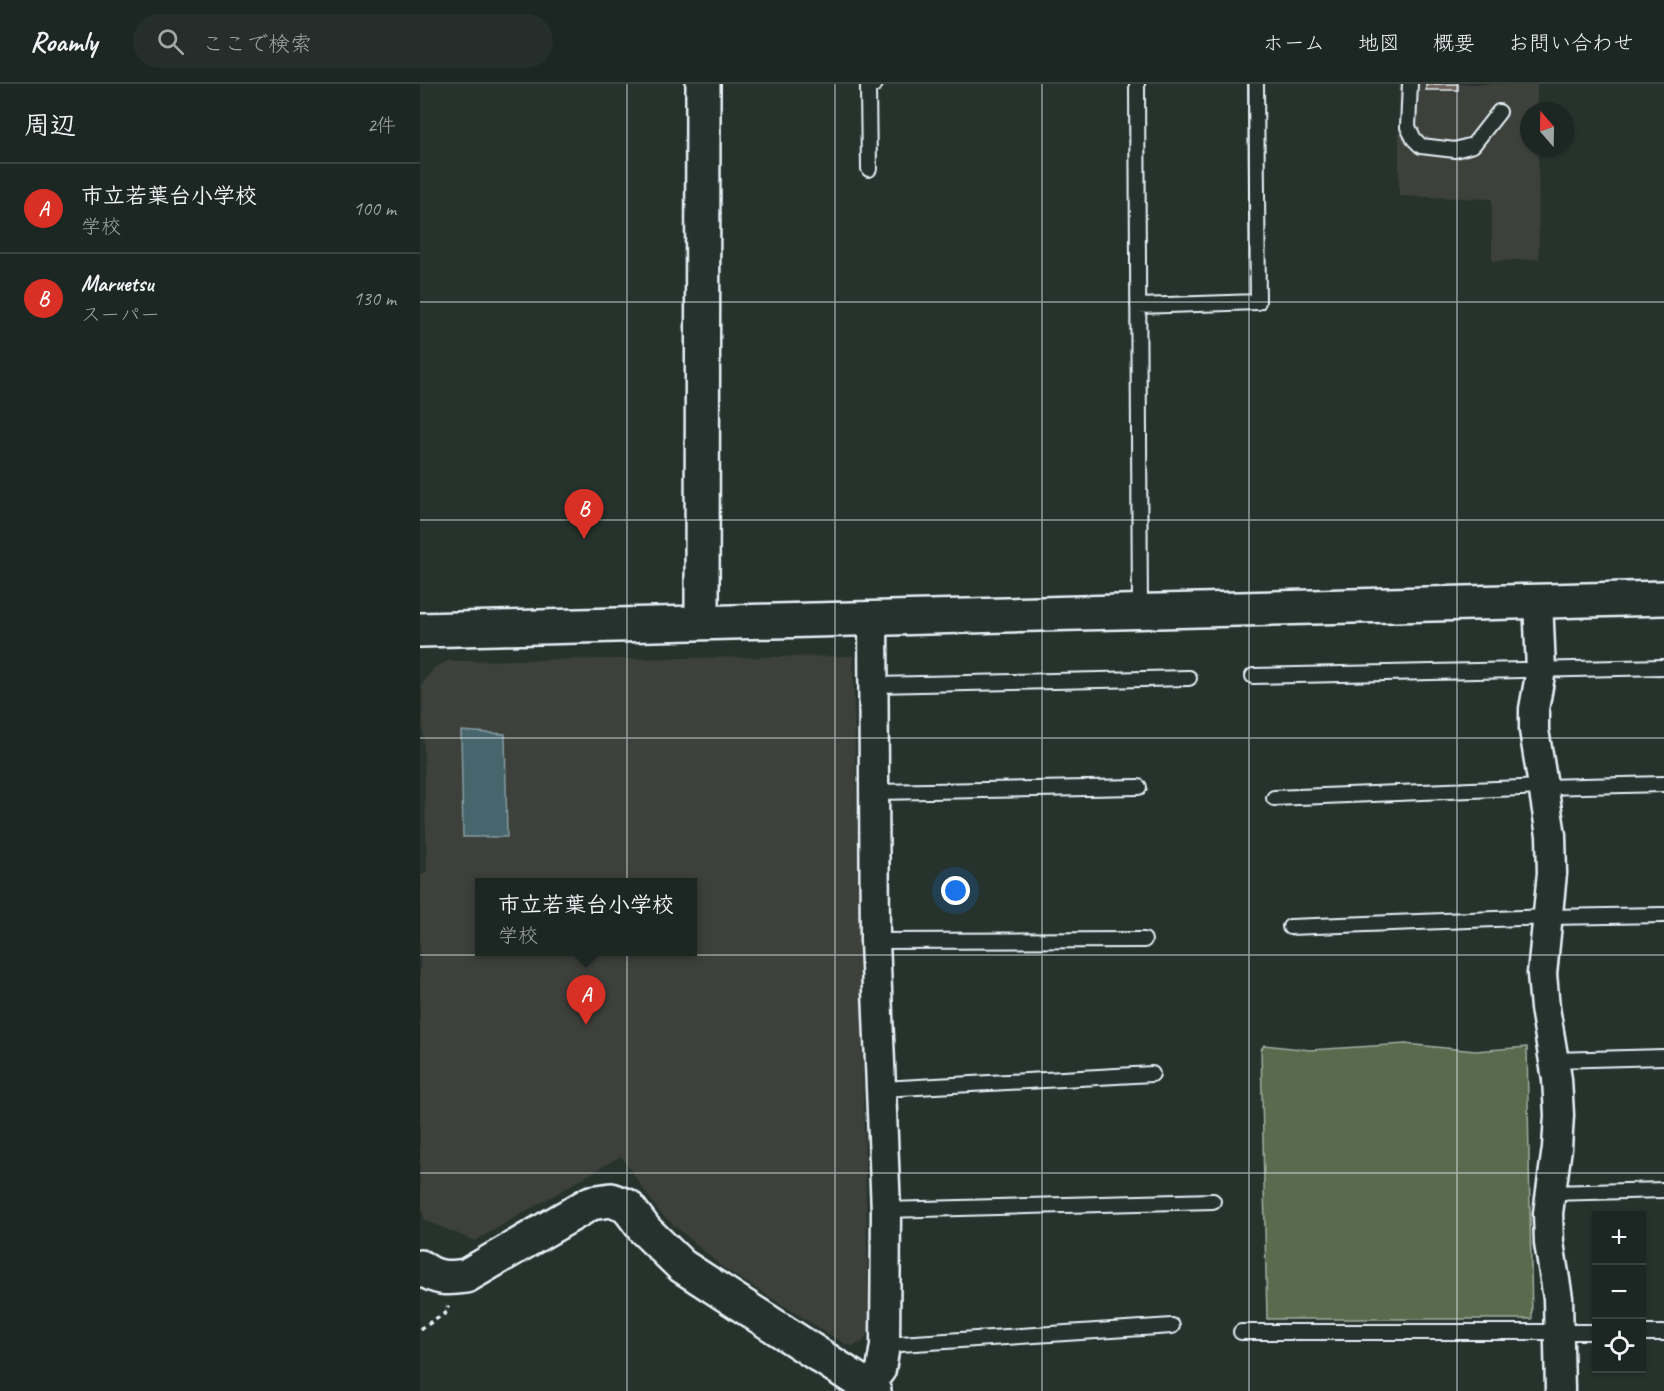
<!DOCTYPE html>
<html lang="ja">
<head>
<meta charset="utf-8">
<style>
  body { margin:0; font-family:Caveat,"Klee One",sans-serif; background:#252e2a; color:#f1f3f6 }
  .controls { position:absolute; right:18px; bottom:18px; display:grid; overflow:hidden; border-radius:0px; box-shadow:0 2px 4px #0004 }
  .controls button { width:54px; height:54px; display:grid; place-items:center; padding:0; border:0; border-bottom:2px solid #3a4340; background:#1c2622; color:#f1f3f6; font:30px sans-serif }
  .compass { position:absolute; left:1100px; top:18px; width:54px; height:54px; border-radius:50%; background:#1c2622; box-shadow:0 2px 4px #0004; rotate:340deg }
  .you { position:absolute; left:536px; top:807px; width:21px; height:21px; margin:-15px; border:4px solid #fff; border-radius:50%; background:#1a73e8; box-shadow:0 0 0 9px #1a73e833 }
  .badge { display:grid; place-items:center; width:39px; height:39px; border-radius:50%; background:#d93025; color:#fff; font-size:20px; font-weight:700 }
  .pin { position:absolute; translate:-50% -50px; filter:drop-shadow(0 2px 3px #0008) }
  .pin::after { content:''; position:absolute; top:32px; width:21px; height:18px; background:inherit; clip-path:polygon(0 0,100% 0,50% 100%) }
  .popup { position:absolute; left:55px; top:794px; width:222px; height:78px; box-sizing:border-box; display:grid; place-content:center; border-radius:0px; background:#1c2622; filter:drop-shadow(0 2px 4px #0005); font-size:20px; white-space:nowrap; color:#a0a5a5 }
  .popup b { font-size:22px; color:#f1f3f6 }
  .popup::after { content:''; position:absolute; left:50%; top:100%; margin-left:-12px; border:12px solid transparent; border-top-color:#1c2622 }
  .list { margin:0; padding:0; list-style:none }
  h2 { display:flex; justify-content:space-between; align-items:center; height:78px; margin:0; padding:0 24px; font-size:26px }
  h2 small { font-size:20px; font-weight:400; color:#a0a5a5 }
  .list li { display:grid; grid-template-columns:39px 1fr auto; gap:18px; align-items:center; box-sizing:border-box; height:90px; padding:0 24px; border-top:2px solid #3a4340 }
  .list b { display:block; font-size:22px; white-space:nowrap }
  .list p { margin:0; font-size:20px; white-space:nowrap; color:#a0a5a5 }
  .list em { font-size:20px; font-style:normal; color:#a0a5a5 }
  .icon { flex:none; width:33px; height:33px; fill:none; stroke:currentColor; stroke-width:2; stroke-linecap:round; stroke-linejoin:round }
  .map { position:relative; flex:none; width:1244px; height:1307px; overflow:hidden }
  header { display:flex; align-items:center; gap:36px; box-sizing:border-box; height:84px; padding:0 30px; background:#1c2622; border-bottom:2px solid #3a4340 }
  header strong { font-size:28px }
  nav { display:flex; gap:33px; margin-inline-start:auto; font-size:21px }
  .search { width:420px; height:54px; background:#252e2a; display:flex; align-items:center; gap:15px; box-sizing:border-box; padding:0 21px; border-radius:33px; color:#a0a5a5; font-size:22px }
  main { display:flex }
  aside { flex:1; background:#1c2622 }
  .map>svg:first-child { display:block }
</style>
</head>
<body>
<header>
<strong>Roamly</strong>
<div class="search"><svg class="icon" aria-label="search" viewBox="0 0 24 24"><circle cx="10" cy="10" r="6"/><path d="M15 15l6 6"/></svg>ここで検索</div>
<nav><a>ホーム</a><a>地図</a><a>概要</a><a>お問い合わせ</a></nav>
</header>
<main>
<aside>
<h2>周辺<small>2件</small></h2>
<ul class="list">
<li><span class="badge">A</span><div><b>市立若葉台小学校</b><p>学校</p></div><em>100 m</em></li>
<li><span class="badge">B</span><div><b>Maruetsu</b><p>スーパー</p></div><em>130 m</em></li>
</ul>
</aside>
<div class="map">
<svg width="1244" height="1307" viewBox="0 0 1244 1307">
  <rect width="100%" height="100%" fill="#26332d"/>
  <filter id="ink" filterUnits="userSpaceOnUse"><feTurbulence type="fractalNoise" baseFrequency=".0167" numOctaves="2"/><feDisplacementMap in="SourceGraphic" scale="12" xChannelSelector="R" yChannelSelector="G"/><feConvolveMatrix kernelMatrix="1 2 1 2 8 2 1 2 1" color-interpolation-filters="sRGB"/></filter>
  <g filter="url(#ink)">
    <path fill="#3c413a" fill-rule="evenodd" d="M979 0H1117V27H1109V63H1118L1119 175 1072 177V115L979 112Z
      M433 572 449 1246 443 1258 432 1262 425 1260 302 1183 239 1128 201 1072 55 1157 4 1136 0 1110V792L7 787 2 600 14 584 28 577ZM60 798H272V868H60Z"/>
    <path fill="#5a6b4e" stroke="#a1aea3" stroke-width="1.5" d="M986 960 1055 967 1107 963 1112 1235H847L841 966 844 961 890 966Z"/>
    <path fill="#46656c" stroke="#879da4" stroke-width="1.5" d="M41 647 85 650 87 753H43Z"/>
    <path fill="#6f635a" stroke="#e8f1f8" stroke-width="1.5" d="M1006 0H1038V6H1006Z"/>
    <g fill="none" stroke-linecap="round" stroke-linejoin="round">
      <defs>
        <path id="lane" d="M717 0 720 528
          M990 0 988 43 994 55 1001 62 1035 66 1053 61 1079 28
          M449 85 448 3 455 0
          M718 222 838 218 836 0
          M833 592 1244 583
          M455 601 769 594
          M455 708 719 703
          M854 714 1123 703 1244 700
          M870 843 1129 833 1244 831
          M455 857 724 856
          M1134 976 1244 973
          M462 1005 732 990
          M1131 1109 1244 1106
          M466 1126 793 1117
          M821 1248H1176
          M1222 1249H1244
          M465 1261 752 1242"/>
        <path id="street" d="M1118 516 1121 586 1114 625V646L1131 751 1132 789 1122 890 1125 924 1137 995 1139 1031 1137 1064 1128 1129 1129 1159 1138 1214 1140 1307
          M448 1303 461 1286 465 1261 466 1126 455 857 453 533"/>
        <path id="secondary" d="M282 538 283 0
          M0 546 1244 514
          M0 1183C16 1195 27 1195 46 1192L171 1119 191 1116 207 1122 225 1146 262 1182 454 1307"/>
      </defs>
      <use href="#lane" stroke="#e8f1f8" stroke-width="18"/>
      <use href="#street" stroke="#e8f1f8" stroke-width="33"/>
      <use href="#secondary" stroke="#e8f1f8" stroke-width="38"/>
      <path stroke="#e8f1f8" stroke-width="4" stroke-dasharray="4.5 4.5" stroke-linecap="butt" d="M0 1245 27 1228 28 1222"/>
      <use href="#lane" stroke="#26332d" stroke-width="14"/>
      <use href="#street" stroke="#26332d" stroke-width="28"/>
      <use href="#secondary" stroke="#26332d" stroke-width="33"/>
    </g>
  </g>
  <path fill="none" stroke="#e8f1f8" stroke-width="1.5" stroke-opacity="0.55" d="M207 0V1307M415 0V1307M622 0V1307M829 0V1307M1037 0V1307M0 218H1244M0 436H1244M0 654H1244M0 871H1244M0 1089H1244"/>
</svg>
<div class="controls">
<button>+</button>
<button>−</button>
<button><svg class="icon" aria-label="locate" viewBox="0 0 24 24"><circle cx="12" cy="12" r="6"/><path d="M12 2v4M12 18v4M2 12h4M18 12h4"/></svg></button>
</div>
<svg class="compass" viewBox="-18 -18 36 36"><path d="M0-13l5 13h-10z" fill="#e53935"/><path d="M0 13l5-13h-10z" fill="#a0a5a5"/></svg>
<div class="you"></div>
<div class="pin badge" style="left:166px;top:941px">A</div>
<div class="popup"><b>市立若葉台小学校</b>学校</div>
<div class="pin badge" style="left:164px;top:455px">B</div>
</div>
</main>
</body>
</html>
